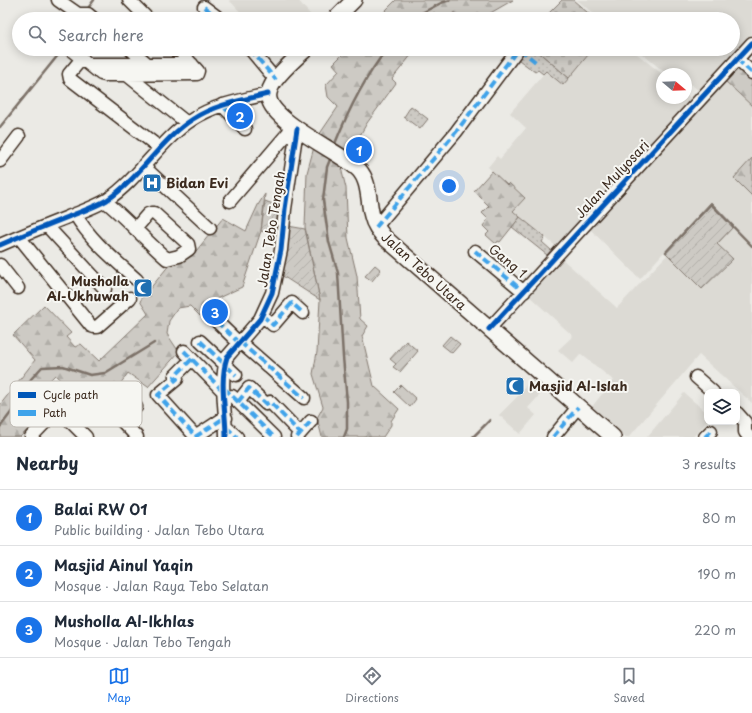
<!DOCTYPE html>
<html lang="en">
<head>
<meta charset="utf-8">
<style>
  body { margin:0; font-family:"Playpen Sans",sans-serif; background:#f2f2f3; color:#1f2937 }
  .controls { position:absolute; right:12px; bottom:12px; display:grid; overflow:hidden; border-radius:8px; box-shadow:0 2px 10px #0003 }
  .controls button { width:36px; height:36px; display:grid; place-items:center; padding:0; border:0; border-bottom:1px solid #e0e1e3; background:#fff; color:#1f2937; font:20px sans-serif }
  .compass { position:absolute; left:656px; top:68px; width:36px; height:36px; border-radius:50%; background:#fff; box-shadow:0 2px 10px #0003; rotate:109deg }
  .you { position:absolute; left:449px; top:186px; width:14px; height:14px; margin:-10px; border:3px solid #fff; border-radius:50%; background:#1a73e8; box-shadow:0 0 0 6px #1a73e833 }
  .badge { display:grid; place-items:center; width:26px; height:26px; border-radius:50%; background:#1a73e8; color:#fff; font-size:13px; font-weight:700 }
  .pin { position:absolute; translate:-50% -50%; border:2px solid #fff; box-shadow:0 1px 4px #0006 }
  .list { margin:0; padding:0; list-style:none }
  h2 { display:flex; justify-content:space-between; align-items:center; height:52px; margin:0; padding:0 16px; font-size:17px }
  h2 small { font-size:13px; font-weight:400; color:#747a83 }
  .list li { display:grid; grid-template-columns:26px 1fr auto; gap:12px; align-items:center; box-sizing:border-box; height:56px; padding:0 16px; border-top:1px solid #e0e1e3 }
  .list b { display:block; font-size:15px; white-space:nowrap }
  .list p { margin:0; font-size:13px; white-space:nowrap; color:#747a83 }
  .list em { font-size:13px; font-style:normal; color:#747a83 }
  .icon { flex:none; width:22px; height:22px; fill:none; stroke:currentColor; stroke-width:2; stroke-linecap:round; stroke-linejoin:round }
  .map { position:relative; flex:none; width:752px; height:437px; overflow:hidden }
  .search { position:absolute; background:#fff; box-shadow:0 2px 10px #0003; left:12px; right:12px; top:12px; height:44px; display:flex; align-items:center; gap:10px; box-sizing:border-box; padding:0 14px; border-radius:22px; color:#747a83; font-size:15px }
  .sheet { height:220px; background:#fff }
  nav { display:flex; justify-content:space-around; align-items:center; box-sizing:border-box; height:56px; border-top:1px solid #e0e1e3; background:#fff; font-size:11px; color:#747a83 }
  nav a { display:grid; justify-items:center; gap:2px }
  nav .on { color:#1a73e8 }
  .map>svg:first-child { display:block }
</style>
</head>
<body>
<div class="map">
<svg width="752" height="437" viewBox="0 0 752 437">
  <defs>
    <pattern id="grass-dots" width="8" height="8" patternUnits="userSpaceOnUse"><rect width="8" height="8" fill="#cdcac4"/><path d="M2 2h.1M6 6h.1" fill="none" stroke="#b1aea8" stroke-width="1.8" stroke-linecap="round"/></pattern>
    <pattern id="forest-firs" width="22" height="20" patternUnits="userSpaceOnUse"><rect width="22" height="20" fill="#cdcac4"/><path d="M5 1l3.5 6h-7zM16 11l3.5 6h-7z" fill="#b1aea8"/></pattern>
    <pattern id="cemetery-stones" width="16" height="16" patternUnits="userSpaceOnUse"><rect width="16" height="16" fill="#cdcac4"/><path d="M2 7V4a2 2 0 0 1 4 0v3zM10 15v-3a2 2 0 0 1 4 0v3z" fill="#b1aea8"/></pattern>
    <pattern id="garden-furrows" width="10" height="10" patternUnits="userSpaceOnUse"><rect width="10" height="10" fill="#cdcac4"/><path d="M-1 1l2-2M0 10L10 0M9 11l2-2" fill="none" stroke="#b1aea8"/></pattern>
  </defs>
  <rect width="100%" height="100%" fill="#ebeae5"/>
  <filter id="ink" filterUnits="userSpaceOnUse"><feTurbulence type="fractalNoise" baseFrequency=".025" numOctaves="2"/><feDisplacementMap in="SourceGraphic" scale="8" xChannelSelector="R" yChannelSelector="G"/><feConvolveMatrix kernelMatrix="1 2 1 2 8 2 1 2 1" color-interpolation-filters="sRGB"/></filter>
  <g filter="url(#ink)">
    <path fill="#dcdad4" d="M229 0H298L314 19H247Z
      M577 0H752V34L700 92 691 84 686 89V74H667L636 49H733V19H600Z
      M593 49H631L662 74V98H686V94L693 100 558 248 513 211 525 198 509 183 507 186 488 167 497 156 500 159 526 128 510 113 546 71 563 84Z
      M724 80 752 106V158L735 178 752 196V403L699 355 629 437H625L591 408 613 380 581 354 573 363 558 350 573 336 527 294 545 274 547 276 554 268 552 266 560 257 617 308 667 255 664 252 640 279 590 229Z
      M533 376 546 388 528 408 536 415 520 434 499 415 520 394Z
      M684 393 707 413V422L693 437H647Z"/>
    <path fill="url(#grass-dots)" stroke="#847a71" d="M521 49H535L569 78 563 85 546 71 543 74 538 70 535 72 515 57Z
      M411 106 428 119 420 129 404 117Z
      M520 217 545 237 542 242 551 250 547 255 512 227Z"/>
    <path fill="url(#forest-firs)" stroke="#847a71" d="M396 0H513L480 19H461L454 12 448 19H377Z
      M348 49H416L392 79 396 83 367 123 343 165 342 172 346 188 348 238 357 276 360 319 368 326 362 336 374 386 399 409 391 421V425L383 437H322L317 418 323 407 313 374 317 352 320 300 305 227 307 173 314 147 319 135 338 107 328 97 326 85 339 71 333 64Z
      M739 63 752 74V106L724 80Z
      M752 158V196L734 178Z
      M492 171 507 185 509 183 525 198 513 211 520 217 500 242 498 241 496 244 486 235 489 232 483 226 488 219 482 213 489 206 474 191Z
      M265 194 261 231 242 287 216 299 200 316 190 306 178 308 169 321 167 334 179 352 148 387 128 373 98 415 55 375 38 392 50 408 20 437H0V405L35 360 13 335 44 305 71 333 66 337 75 347 81 344 99 361 148 314 140 301 170 264 186 259 192 256 223 218 246 231 258 205Z"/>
    <path fill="url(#cemetery-stones)" stroke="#847a71" d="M562 0H573L595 19H543Z
      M535 49H593L569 78Z"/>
    <path fill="url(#garden-furrows)" stroke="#847a71" d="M265 201 281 207 277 236 261 231Z
      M711 202 734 226 717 244 733 259 702 289 665 252Z
      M288 226 305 229 320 300 281 275Z
      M375 265 381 270 372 281 365 276Z
      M450 336 460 344 452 353 442 345Z
      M406 341 418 351 400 372 393 367 396 364 390 359Z"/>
    <path fill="#cdcac4" stroke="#847a71" d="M401 385 416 399 410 407 394 392Z"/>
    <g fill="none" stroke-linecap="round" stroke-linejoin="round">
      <path stroke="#7c7167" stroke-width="2.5" d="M86 11 94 0
        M412 19 414 17 441 3 450 0
        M0 127 63 49
        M334 146C348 111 364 78 387 49
        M331 157 327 167 323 200 329 242 338 273 343 357 347 402V429L344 437
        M666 252 711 204 752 246
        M0 427 16 406 31 379 42 367 63 366 90 375 105 373 154 343
        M473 437 490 420"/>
      <defs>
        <path id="minor" d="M58 0 78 14H88L94 19
          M129 0 148 19
          M204 7 220 19
          M130 49 149 65
          M250 49 276 80
          M71 50 101 74 105 75 197 74 198 71 178 49
          M737 59 752 73
          M79 62 69 74 70 79 160 148
          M89 64H192
          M127 75 187 123
          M222 105 245 129
          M0 161 19 136
          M143 166 210 228
          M105 201C127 219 146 241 167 259L179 256 189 249 188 244 154 213H151L148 214 135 229
          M230 201 294 126
          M75 214C90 240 115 260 137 280
          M47 226 105 289
          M376 227 456 132 518 49
          M19 237 91 326 94 327H97L130 298
          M0 245C23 235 45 226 68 217 80 212 95 207 107 200 140 178 160 140 193 119 216 104 243 100 268 94
          M475 251 524 292
          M0 265 18 288
          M208 313 239 343
          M262 315 273 325 292 303 303 313
          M489 329 752 43
          M200 341 236 375
          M240 342 304 398
          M184 351 224 392
          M192 359 175 376 177 379 158 395 196 437
          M696 377 713 392
          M117 395 136 407
          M232 396 274 437
          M51 402 86 437
          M238 402 249 388 266 404 270 402 300 433
          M130 403 121 420 137 437
          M737 413 745 422V432L749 437
          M226 427 237 437
          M31 437 58 409
          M195 437 221 420 226 418
          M226 437C226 411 219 382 227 357L260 319 272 293 281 250 285 209 297 129
          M297 437 311 421
          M553 437 578 407
          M705 437 711 431"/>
        <path id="major" d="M335 19 354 0
          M306 49C295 59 271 79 269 93 263 119 342 152 359 170 370 182 368 202 372 216 374 225 379 231 384 237L613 437"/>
      </defs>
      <use href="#minor" stroke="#3b2a1e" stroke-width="15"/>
      <use href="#major" stroke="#3b2a1e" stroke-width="18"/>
      <use href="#minor" stroke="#f6f6f2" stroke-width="12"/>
      <use href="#major" stroke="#f6f6f2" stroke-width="15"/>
      <path stroke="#3fa3ea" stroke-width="4" stroke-dasharray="8 4" stroke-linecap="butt" d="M204 7 220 19
        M250 49 276 80
        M520 49 538 64
        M737 59 752 73
        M222 105 245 129
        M376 227 456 132 518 49
        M475 251 524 292
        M208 313 239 343
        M262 315 273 325 292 303 303 313
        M200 341 236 375
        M240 342 304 398
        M184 351 224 392
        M192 359 175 376 177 379 158 395 196 437
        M224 388 274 437
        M117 395 137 408
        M238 402 249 388 266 404 270 402 300 433
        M121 420 130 403
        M226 427 237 437
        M195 437 221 420 226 418
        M297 437 311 421
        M553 437 578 407
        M705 437 711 431"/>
      <defs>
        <path id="cycleway" d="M0 245C23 235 45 226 68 217 80 212 95 207 107 200 140 178 160 140 193 119 216 104 243 100 268 94
          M489 329 752 43
          M226 437C226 411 219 382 227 357L260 319 272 293 281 250 285 209 297 129"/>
      </defs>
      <use href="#cycleway" stroke="#f6f6f2" stroke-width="8"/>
      <use href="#cycleway" stroke="#0057b8" stroke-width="5"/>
    </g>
  </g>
  <defs>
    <symbol id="hospital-square" viewBox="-11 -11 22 22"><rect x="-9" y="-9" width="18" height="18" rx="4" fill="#1f6fb2" stroke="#f6f6f2"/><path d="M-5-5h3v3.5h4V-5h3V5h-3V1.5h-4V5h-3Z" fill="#fff"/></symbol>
    <symbol id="mosque-square" viewBox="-11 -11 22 22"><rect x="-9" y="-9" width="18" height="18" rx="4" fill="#1f6fb2" stroke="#f6f6f2"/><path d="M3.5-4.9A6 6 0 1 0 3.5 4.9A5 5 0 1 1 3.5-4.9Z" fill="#fff"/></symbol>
  </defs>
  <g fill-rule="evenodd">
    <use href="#hospital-square" x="141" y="172" width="22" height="22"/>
    <use href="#mosque-square" x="132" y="277" width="22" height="22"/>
    <use href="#mosque-square" x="504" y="375" width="22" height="22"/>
  </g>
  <g text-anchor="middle" stroke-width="4" stroke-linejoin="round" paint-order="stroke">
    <g font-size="13" fill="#3b2a1e" stroke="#f6f6f2">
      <text transform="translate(612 179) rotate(-47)" y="5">Jalan Mulyosari</text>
      <text transform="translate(271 229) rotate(-81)" y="5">Jalan Tebo Tengah</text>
      <text transform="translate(508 261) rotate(40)" y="5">Gang 1</text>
      <text transform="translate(424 271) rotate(42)" y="5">Jalan Tebo Utara</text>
    </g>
    <g font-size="13" font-weight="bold" fill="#3b2a1e" stroke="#f6f6f2" text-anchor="start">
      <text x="166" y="188">Bidan Evi</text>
      <text x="129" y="286" text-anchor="end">Musholla<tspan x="129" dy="15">Al-Ukhuwah</tspan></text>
      <text x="529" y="391">Masjid Al-Islah</text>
    </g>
  </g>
  <rect x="10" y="381" width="132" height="46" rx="6" fill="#f6f6f2" stroke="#beb9b2" stroke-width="1"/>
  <rect x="18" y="392" width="18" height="6" fill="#0057b8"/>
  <rect x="18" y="410" width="18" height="6" fill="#3fa3ea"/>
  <g font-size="11" fill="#3b2a1e">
    <text x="43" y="399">Cycle path</text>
    <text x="43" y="417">Path</text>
  </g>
</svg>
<div class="controls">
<button><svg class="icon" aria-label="layers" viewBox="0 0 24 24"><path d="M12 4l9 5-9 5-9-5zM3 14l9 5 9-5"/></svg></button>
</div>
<svg class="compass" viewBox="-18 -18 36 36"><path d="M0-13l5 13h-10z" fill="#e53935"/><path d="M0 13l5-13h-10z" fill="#747a83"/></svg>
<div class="you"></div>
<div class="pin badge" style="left:359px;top:150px">1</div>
<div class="pin badge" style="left:240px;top:116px">2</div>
<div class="pin badge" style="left:215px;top:312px">3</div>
<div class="search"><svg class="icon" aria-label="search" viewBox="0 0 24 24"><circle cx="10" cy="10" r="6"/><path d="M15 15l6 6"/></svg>Search here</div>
</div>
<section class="sheet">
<h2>Nearby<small>3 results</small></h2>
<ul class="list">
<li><span class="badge">1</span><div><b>Balai RW 01</b><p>Public building · Jalan Tebo Utara</p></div><em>80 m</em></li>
<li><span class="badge">2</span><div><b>Masjid Ainul Yaqin</b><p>Mosque · Jalan Raya Tebo Selatan</p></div><em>190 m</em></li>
<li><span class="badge">3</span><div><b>Musholla Al-Ikhlas</b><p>Mosque · Jalan Tebo Tengah</p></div><em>220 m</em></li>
</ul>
</section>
<nav>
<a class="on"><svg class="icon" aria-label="map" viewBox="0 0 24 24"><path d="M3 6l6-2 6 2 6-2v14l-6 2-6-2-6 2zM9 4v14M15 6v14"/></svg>Map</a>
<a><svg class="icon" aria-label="directions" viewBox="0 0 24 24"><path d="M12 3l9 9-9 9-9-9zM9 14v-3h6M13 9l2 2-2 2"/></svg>Directions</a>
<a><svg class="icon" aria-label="saved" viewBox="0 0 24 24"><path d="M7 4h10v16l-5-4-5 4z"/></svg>Saved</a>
</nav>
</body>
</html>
